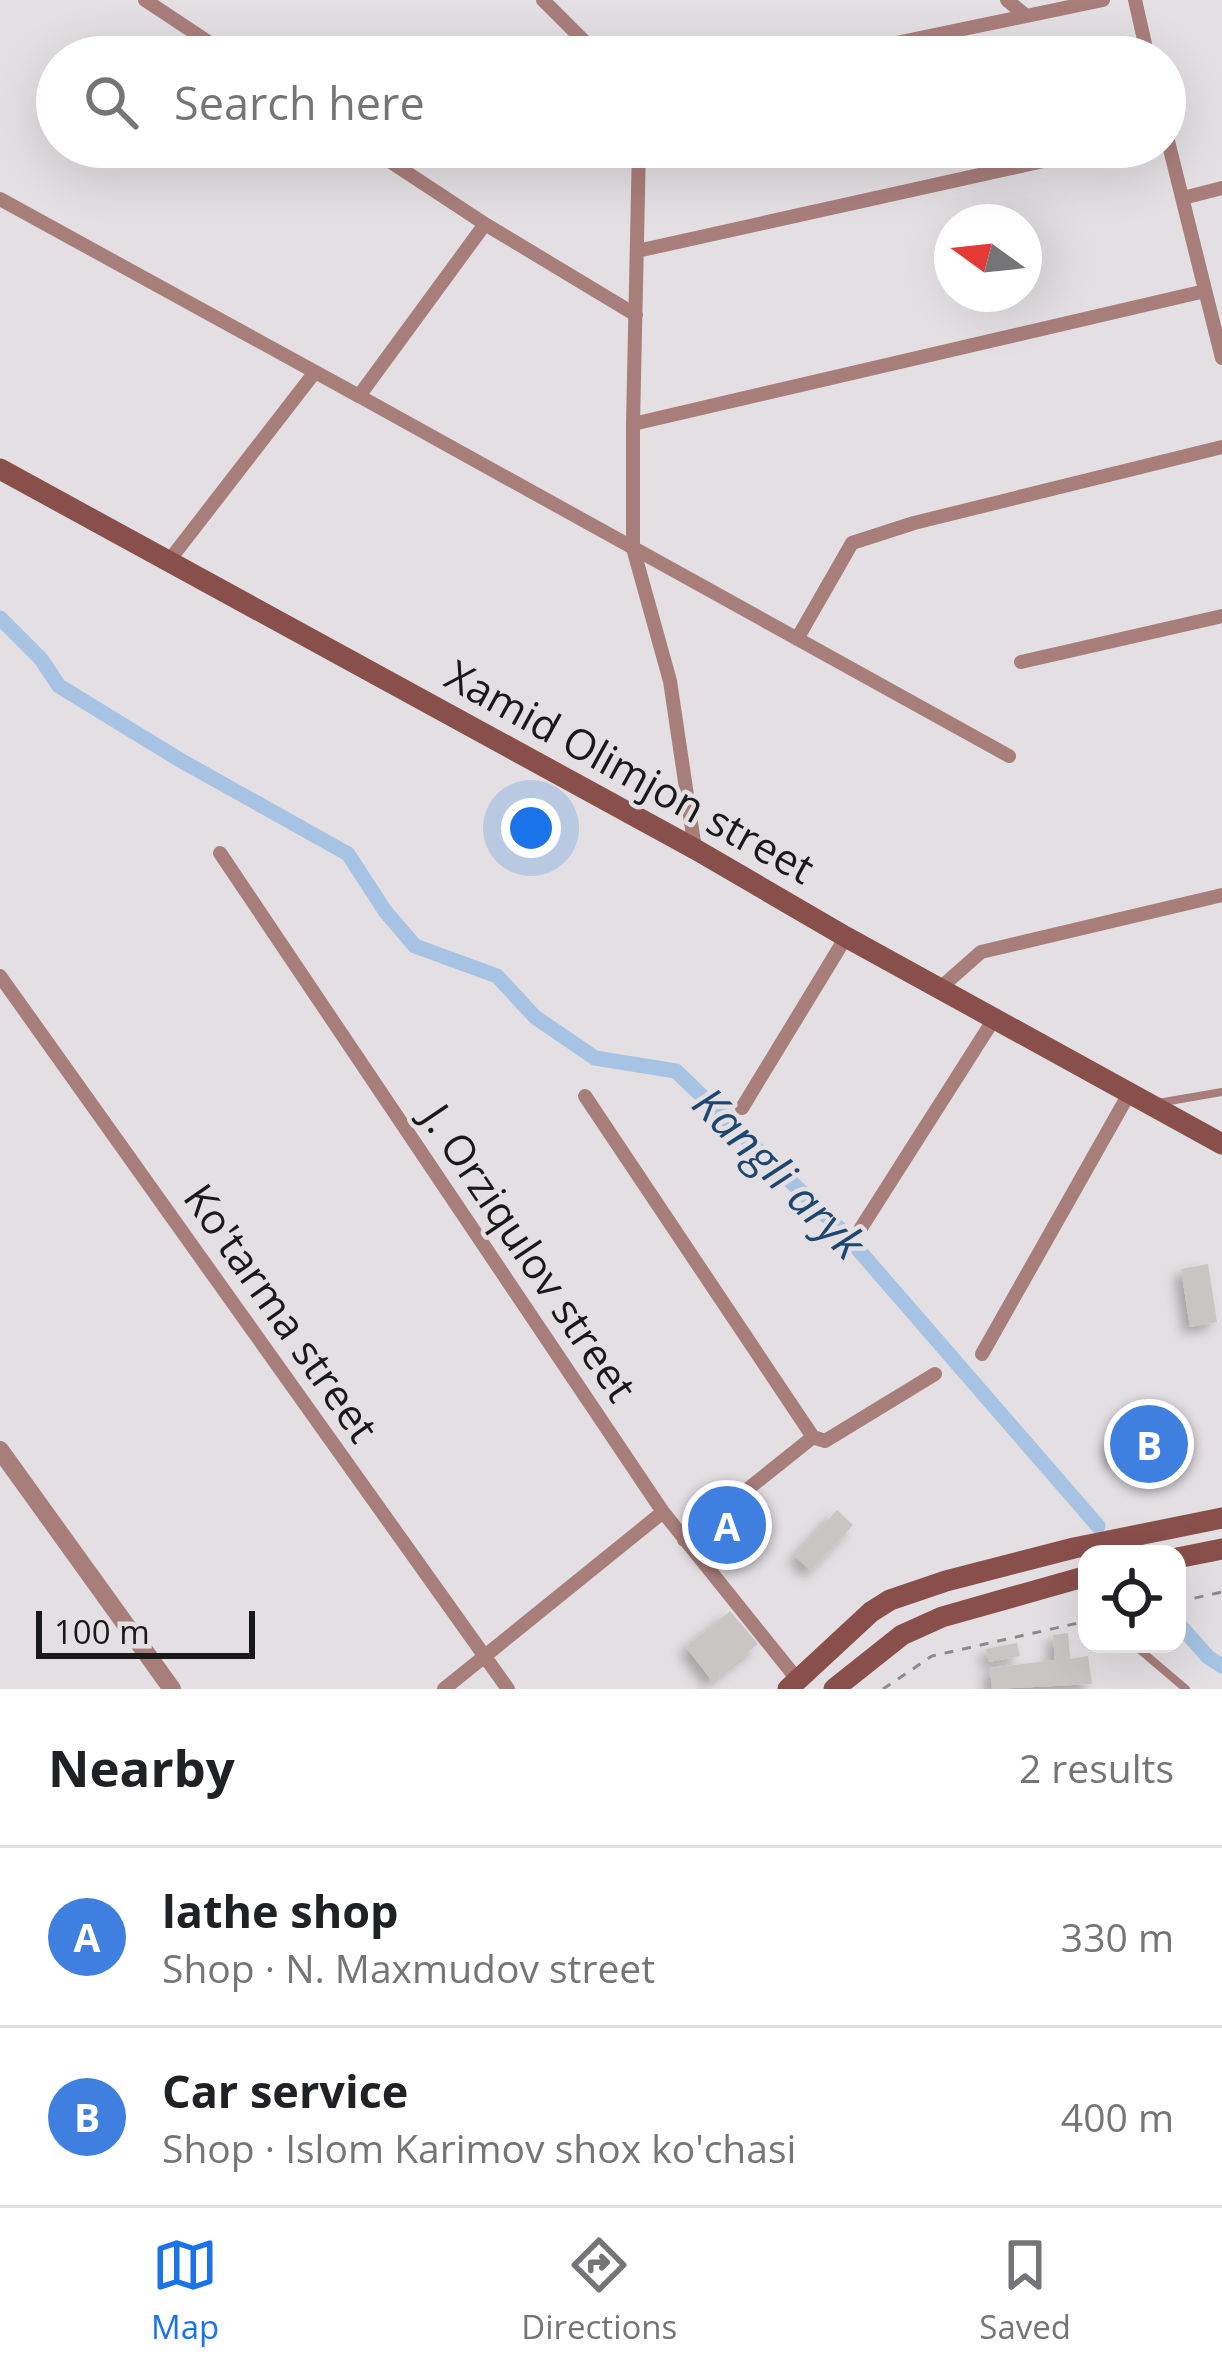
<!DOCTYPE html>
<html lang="en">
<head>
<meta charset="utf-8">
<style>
  body { margin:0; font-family:"Open Sans",sans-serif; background:#f6f6f6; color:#202124 }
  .controls { position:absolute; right:36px; bottom:36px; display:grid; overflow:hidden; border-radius:24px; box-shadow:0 12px 48px #0002 }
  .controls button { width:108px; height:108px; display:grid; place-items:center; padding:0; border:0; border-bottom:3px solid #e0e0e0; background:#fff; color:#202124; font:60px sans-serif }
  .compass { position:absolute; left:934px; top:204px; width:108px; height:108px; border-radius:50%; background:#fff; box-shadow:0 12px 48px #0002; rotate:285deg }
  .scale { position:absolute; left:36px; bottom:30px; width:219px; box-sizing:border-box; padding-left:12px; border:6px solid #1a191a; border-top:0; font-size:33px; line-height:42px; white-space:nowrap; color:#1a191a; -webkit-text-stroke:9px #e3dfe2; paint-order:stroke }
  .you { position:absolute; left:531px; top:828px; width:42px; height:42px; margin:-30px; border:9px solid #fff; border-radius:50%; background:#1a73e8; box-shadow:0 0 0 18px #1a73e833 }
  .badge { display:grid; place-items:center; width:78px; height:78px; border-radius:50%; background:#1a73e8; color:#fff; font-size:39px; font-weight:700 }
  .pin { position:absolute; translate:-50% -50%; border:6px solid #fff; box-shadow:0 3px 12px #0006 }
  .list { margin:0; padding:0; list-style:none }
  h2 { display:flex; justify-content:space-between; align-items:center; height:156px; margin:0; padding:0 48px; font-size:51px }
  h2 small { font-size:39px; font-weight:400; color:#757577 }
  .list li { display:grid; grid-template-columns:78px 1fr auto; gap:36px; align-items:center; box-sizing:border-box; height:180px; padding:0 48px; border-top:3px solid #e0e0e0 }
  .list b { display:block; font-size:45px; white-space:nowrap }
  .list p { margin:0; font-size:39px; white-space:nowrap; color:#757577 }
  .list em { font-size:39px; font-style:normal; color:#757577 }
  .icon { flex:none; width:66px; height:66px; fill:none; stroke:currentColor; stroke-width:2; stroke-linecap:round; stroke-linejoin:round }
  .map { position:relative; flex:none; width:1222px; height:1689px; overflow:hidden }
  .search { position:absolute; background:#fff; box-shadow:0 12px 48px #0002; left:36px; right:36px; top:36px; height:132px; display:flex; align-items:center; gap:30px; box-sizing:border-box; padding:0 42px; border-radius:66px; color:#757577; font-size:45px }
  .sheet { height:516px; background:#fff }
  nav { display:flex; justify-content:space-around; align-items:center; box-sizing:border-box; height:168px; border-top:3px solid #e0e0e0; background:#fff; font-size:33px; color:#757577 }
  nav a { display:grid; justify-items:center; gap:6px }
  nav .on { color:#1a73e8 }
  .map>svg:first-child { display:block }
</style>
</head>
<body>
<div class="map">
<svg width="1222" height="1689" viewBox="0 0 1222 1689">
  <defs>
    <filter id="shadow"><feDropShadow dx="-7" dy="7" stdDeviation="6" flood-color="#0004"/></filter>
  </defs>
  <rect width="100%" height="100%" fill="#e3dfe2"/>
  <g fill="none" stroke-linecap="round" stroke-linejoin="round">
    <path stroke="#a6c3e3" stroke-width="15" d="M0 618 41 659 59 686 180 760 348 854 385 911 415 946 497 976 535 1017 595 1058 676 1071 843 1232 1098 1526
      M1177 1622 1208 1657 1222 1666"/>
  </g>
  <path fill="#c8c5c2" filter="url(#shadow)" d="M1208 1264 1217 1322 1190 1327 1181 1269Z
    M1179 1421 1185 1443 1114 1462 1108 1441Z
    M837 1510 853 1525 811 1571 795 1556Z
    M730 1611 758 1644 712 1681 686 1647Z
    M1068 1633 1070 1659 1088 1656 1092 1684 992 1689 990 1668 1055 1660 1053 1635Z
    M1017 1643 1020 1656 989 1662 986 1649Z"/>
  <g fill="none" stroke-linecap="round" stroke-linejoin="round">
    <path stroke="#8d8a8c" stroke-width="3" stroke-dasharray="9 9" stroke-linecap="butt" d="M1177 1602 1222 1592
      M883 1689 932 1656 1087 1621"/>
    <path stroke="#a87e7b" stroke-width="8" d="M1158 1103 1222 1092
      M1133 1644 1186 1689"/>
    <path stroke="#a87e7b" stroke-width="14" d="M145 0 231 57
      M543 0 600 57
      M1007 0 1025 15
      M1135 0 1148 57
      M829 57 1103 0
      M1165 129 1222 358
      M368 147 485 224 359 396 1009 756
      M1183 198 1222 188
      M0 199 359 396
      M485 224 636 315
      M637 251 1106 147
      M633 424 639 147
      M168 562 315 372
      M797 639 852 543 914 523 1222 447
      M1021 662 1222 616
      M695 849 670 681 633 548V424L1205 291
      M220 853 663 1512 797 1679
      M0 976 508 1689
      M939 989 981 952 1222 895
      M585 1096 813 1437 684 1540
      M742 1108 846 937
      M861 1228 994 1019
      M982 1354 1130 1092
      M813 1437 825 1441 935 1374
      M444 1689 663 1512"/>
    <path stroke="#a87e7b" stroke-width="18" d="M0 1450 172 1689"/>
    <path stroke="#894f4b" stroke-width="21" d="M0 469 695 849 846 937 1222 1144
      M1177 1558 1222 1549
      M788 1689 871 1612 890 1600 946 1581 1074 1548 1222 1518
      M834 1689 902 1635 942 1617 1087 1576"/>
  </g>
  <g text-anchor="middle" stroke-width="9" stroke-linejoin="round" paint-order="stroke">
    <g font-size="42" fill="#1a191a" stroke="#e3dfe2">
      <text transform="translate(630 772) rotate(29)" y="15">Xamid Olimjon street</text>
      <text transform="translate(529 1253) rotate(56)" y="15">J. Orziqulov street</text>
      <text transform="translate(281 1313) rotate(55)" y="15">Ko'tarma street</text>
    </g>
    <g font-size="45" font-style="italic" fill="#1d4670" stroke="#e3dfe2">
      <text transform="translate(779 1173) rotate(45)" y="16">Kangli aryk</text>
    </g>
  </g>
</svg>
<div class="controls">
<button><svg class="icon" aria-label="locate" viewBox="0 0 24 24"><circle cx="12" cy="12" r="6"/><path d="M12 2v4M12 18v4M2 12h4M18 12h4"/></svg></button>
</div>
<svg class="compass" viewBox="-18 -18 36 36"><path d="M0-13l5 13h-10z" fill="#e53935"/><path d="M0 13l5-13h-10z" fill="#757577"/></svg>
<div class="scale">100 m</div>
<div class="you"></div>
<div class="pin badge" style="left:727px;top:1525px;background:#3f7fe0">A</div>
<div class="pin badge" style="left:1149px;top:1444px;background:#3f7fe0">B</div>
<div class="search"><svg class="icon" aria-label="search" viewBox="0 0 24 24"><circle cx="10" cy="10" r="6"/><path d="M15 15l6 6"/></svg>Search here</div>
</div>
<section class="sheet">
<h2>Nearby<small>2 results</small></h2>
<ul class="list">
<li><span class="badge" style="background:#3f7fe0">A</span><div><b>lathe shop</b><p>Shop · N. Maxmudov street</p></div><em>330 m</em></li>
<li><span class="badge" style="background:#3f7fe0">B</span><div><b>Car service</b><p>Shop · Islom Karimov shox ko'chasi</p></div><em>400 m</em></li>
</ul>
</section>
<nav>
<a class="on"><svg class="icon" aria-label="map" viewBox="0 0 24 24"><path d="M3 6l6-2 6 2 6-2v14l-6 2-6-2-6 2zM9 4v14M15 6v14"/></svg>Map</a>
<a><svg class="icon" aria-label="directions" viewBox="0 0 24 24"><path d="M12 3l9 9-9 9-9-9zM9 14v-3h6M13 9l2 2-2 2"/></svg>Directions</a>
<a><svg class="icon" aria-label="saved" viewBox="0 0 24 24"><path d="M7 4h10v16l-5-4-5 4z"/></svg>Saved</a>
</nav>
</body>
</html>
